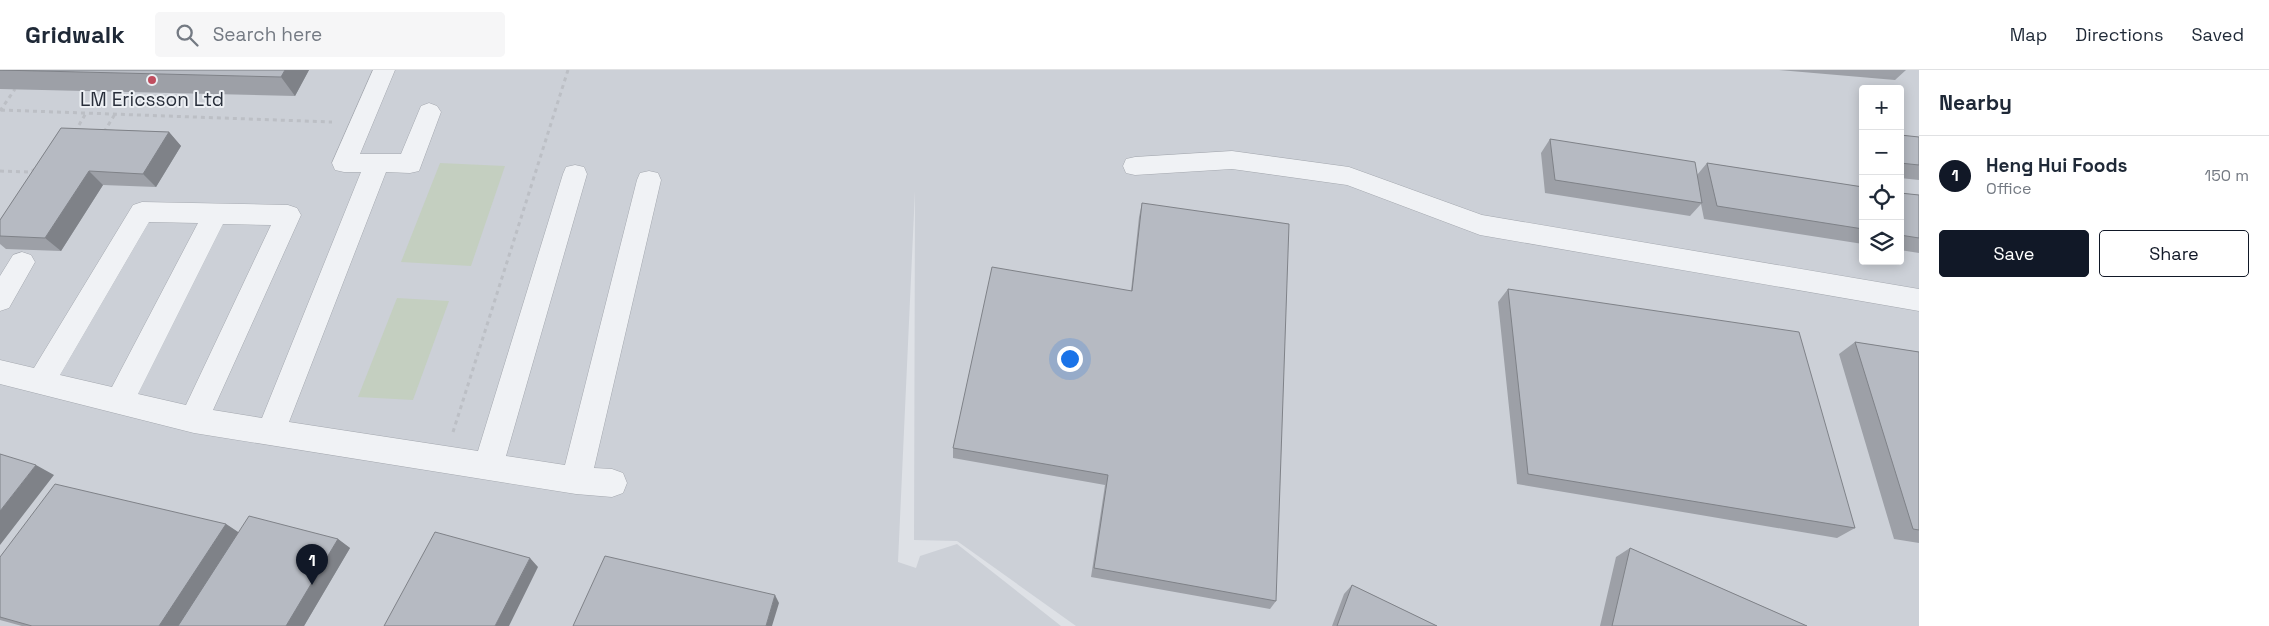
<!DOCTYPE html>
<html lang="en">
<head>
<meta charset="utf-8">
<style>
  body { margin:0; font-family:"Space Grotesk",sans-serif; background:#f6f6f7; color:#1f2937 }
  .controls { position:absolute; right:15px; top:15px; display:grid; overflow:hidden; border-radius:5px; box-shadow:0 2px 12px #0003 }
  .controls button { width:45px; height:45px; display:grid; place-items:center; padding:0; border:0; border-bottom:1px solid #e0e1e3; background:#fff; color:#1f2937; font:25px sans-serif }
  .you { position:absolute; left:1069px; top:288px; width:18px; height:18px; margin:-12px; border:4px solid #fff; border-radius:50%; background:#1a73e8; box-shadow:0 0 0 8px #1a73e833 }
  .badge { display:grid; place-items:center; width:32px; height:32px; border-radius:50%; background:#111827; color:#fff; font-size:16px; font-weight:700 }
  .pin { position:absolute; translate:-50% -41px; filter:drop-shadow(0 1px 2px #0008) }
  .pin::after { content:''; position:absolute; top:26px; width:18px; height:15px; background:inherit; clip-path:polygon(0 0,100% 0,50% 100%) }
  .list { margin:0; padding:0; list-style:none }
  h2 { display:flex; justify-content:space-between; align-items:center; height:65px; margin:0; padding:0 20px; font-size:21px }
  h2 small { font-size:16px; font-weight:400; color:#747a83 }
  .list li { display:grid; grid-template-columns:32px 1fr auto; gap:15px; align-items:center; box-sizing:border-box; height:80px; padding:0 20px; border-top:1px solid #e0e1e3 }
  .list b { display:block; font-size:19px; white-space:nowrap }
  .list p { margin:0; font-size:16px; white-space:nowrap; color:#747a83 }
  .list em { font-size:16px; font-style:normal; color:#747a83 }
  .actions { display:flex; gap:10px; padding:15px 20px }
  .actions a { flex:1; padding:11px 0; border:1px solid #111827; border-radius:5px; text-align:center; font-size:18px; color:#111827 }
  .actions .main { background:#111827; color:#fff }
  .icon { flex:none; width:28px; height:28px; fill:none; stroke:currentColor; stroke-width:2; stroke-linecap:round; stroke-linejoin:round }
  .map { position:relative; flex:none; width:1919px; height:556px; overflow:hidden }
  header { display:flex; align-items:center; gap:30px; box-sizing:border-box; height:70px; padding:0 25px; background:#fff; border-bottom:1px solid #e0e1e3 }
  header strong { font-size:24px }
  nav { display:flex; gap:28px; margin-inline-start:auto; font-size:18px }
  .search { width:350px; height:45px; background:#f6f6f7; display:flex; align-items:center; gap:12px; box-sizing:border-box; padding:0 18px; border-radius:5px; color:#747a83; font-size:19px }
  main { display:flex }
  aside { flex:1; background:#fff }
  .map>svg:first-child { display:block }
</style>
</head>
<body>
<header>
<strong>Gridwalk</strong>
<div class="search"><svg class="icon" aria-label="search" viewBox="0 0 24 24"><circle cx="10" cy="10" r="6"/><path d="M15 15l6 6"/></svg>Search here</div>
<nav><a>Map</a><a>Directions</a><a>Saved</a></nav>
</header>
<main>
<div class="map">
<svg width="1919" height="556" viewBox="0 0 1919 556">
  <rect width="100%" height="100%" fill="#dee1e6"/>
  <path fill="#ccd0d7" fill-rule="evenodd" d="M0 0H1919V556H1076L957 471 914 470 915 121 898 492 916 498 920 486 957 474 1061 556H0ZM1863 19H1900V191H1863Z"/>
  <path fill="#c4cfc0" d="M440 93 505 96 471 196 401 192Z
    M397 228 449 231 413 330 358 327Z"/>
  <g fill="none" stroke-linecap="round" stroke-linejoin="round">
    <defs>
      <path id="minor" d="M373 0H395L360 84H401L421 36 429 33 437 36 441 42 419 101 410 103 386 102 289 352 478 381 563 104 566 97 575 95 584 97 587 104 506 386 565 395 637 110 640 103 649 101 658 103 661 110 594 398 612 399 623 403 627 413 623 423 612 427 576 424 194 363 0 314V290L34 298 133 135 142 132 288 135 297 138 301 145 213 340 262 348 361 102H344L335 100 332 93ZM149 152 198 153 112 317 60 305ZM223 154 271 155 186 335 138 324Z
        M1232 81 1349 97 1482 145 1919 219V241L1480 165 1347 115 1232 99 1135 105 1126 103 1123 96 1126 89 1135 87Z
        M22 182 31 185 35 192 9 238 0 241V206L13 185Z"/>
    </defs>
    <use href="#minor" stroke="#a4a8af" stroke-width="1"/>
    <path stroke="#bcbfc5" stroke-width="3" stroke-dasharray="4 4" stroke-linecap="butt" d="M1 40 332 52
      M0 41 15 19
      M75 62 86 43
      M104 62 115 44
      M0 101 29 102 36 99
      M453 362 568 0"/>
    <use href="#minor" fill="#f0f2f5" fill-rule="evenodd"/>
  </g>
  <path fill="#9da0a7" d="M0 0H309L295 26 0 19Z
    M1779 0H1906L1895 10Z
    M61 58 169 62 181 76 156 117 103 115 61 181 6 179 0 174V150Z
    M1900 65 1919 67V110L1900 108Z
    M1550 69 1697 105 1707 93 1863 117V174L1704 149 1701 134 1690 146 1545 123 1541 83Z
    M1863 73V82L1860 76Z
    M1900 123 1919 125V183L1900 180Z
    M1142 133 1276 531 1270 539 1091 507 1105 415 953 388V378L1131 221 1139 147Z
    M1508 219 1855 458 1837 468 1517 414 1498 232Z
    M1855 272 1919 282V473L1894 469 1839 284Z
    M226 454 238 462 338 469 350 478 304 556H22L0 550V487Z
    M1630 478 1807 556H1600L1616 487Z
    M1352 515 1437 556H1332L1344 524Z"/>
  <path fill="#7f8288" d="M285 0H309L295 26 281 7Z
    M169 62 181 76 156 117 143 104Z
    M89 101 103 115 61 181 45 168Z
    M36 395 54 405 0 475V441Z
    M226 454 241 464 181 556H159Z
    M338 469 350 478 304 556H286Z
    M530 488 538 497 509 556H495Z
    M775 525 779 533 772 556H766Z"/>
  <path fill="#b6bac2" stroke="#7f8288" d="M0 0H285L281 7Z
    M61 58 169 62 143 104 89 101 45 168 0 166V150Z
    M1900 65 1919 67V95L1900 93Z
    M1550 69 1695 92 1702 133 1555 110Z
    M1707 93 1863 117V159L1717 136Z
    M1900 123 1919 125V168L1900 165Z
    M1142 133 1289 154 1276 531 1094 498 1108 405 953 378 992 197 1132 221Z
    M1508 219 1799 262 1855 458 1528 404Z
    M1855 272 1919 282V460L1913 459Z
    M0 384 36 395 0 441Z
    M55 414 226 454 159 556H32L0 547V487Z
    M249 446 338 469 286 556H178Z
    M435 462 530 488 495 556H384Z
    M1630 478 1807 556H1612Z
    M605 486 775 525 766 556H573Z
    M1352 515 1437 556H1337Z"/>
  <circle fill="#c04e5f" stroke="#edf0f4" stroke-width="2" cx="152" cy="10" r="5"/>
  <g text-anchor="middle" stroke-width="4" stroke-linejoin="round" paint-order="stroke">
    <g font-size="19" fill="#292f3b" stroke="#edf0f4">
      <text x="152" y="36">LM Ericsson Ltd</text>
    </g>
  </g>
</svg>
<div class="controls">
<button>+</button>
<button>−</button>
<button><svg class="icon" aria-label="locate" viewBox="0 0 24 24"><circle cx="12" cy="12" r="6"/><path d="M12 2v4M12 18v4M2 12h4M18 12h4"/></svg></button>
<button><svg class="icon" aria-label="layers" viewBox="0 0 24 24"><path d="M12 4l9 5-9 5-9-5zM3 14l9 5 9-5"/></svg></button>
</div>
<div class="you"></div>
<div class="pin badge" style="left:312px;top:515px">1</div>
</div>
<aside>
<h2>Nearby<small></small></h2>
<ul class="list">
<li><span class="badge">1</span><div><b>Heng Hui Foods</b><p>Office</p></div><em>150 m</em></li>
</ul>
<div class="actions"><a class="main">Save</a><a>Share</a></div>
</aside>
</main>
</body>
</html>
